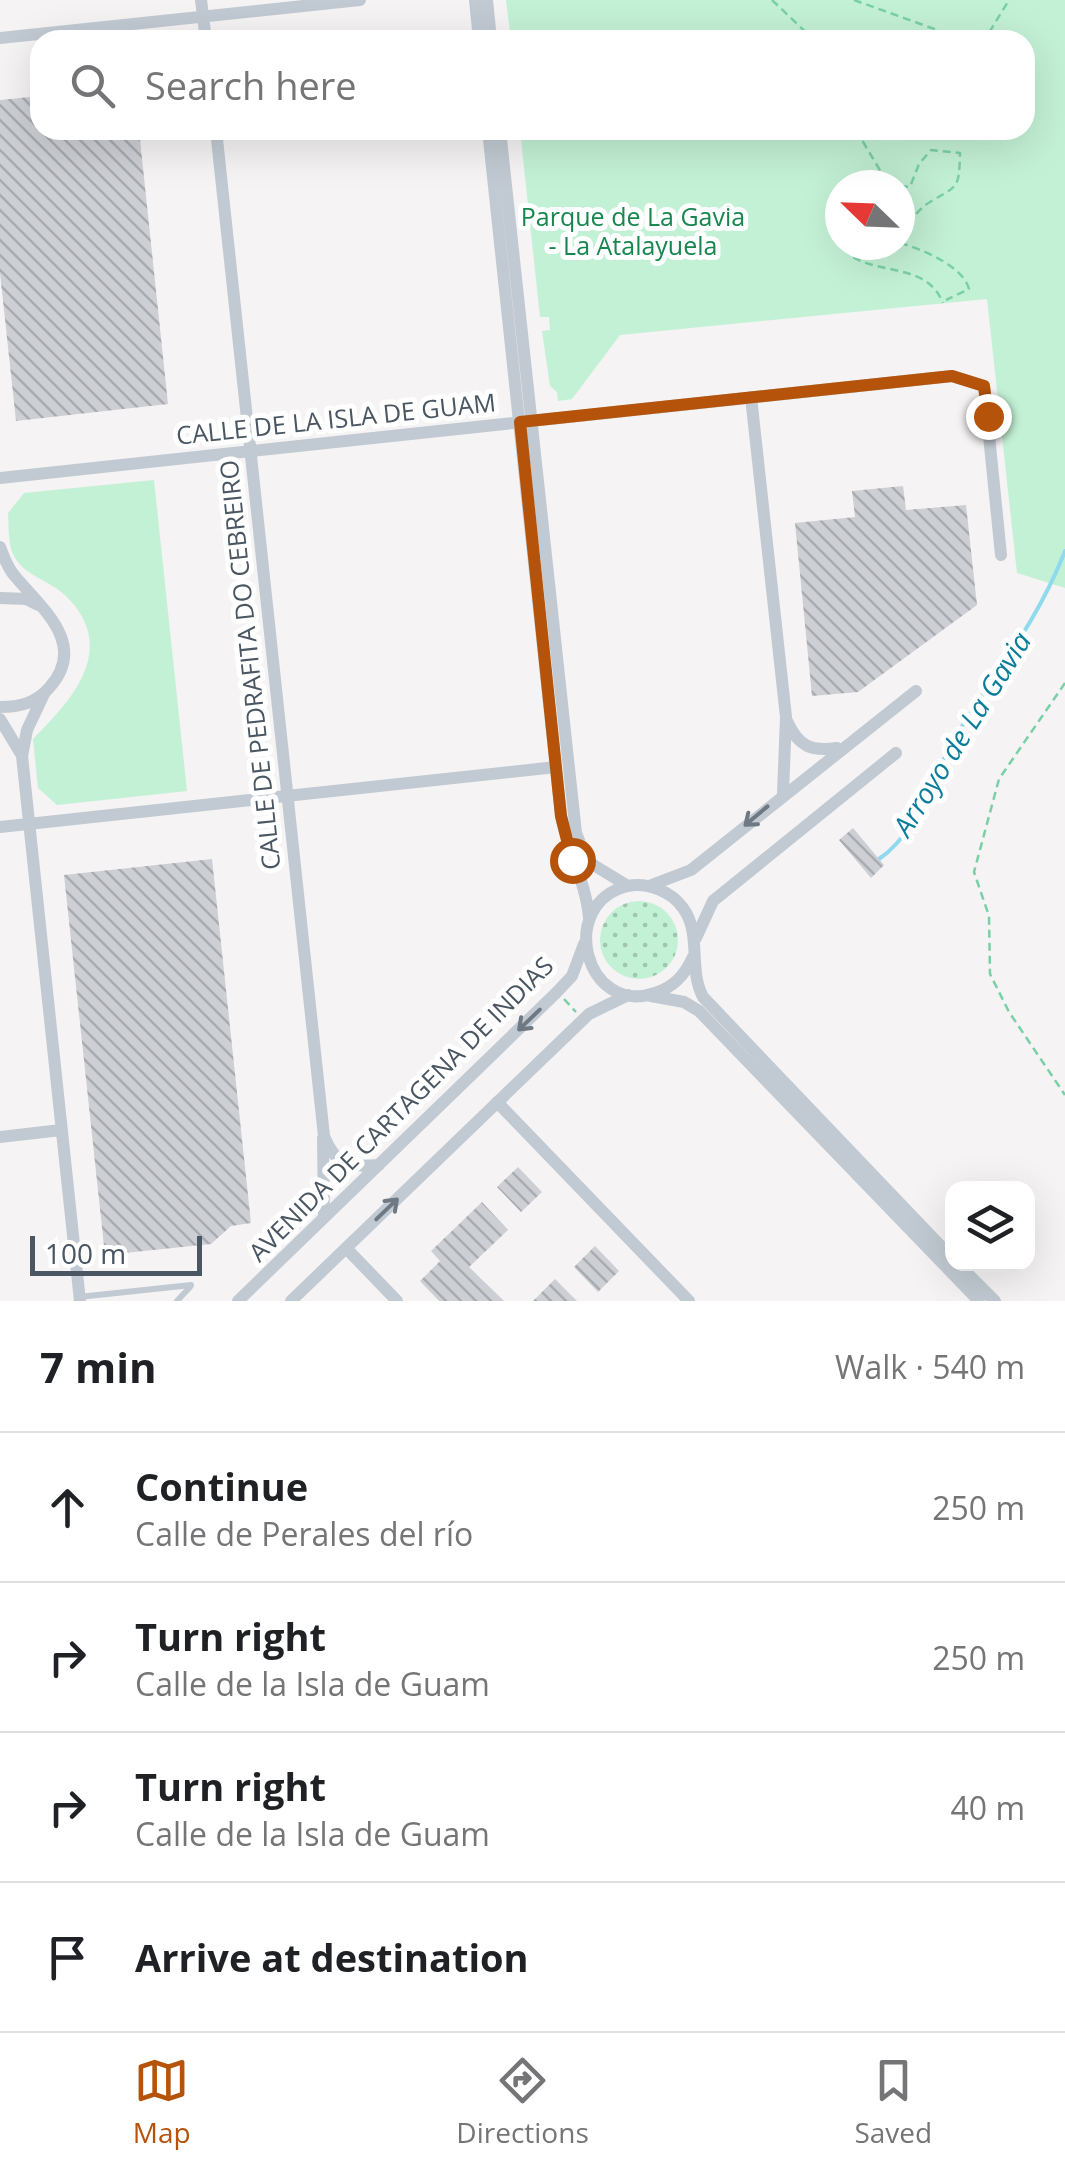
<!DOCTYPE html>
<html lang="en">
<head>
<meta charset="utf-8">
<style>
  body { margin:0; font-family:"Open Sans",sans-serif; background:#f2f2f2; color:#202124 }
  .controls { position:absolute; right:30px; bottom:30px; display:grid; overflow:hidden; border-radius:20px; box-shadow:0 10px 40px #0002 }
  .controls button { width:90px; height:90px; display:grid; place-items:center; padding:0; border:0; border-bottom:2px solid #e0e0e0; background:#fff; color:#202124; font:50px sans-serif }
  .compass { position:absolute; left:825px; top:170px; width:90px; height:90px; border-radius:50%; background:#fff; box-shadow:0 10px 40px #0002; rotate:293deg }
  .scale { position:absolute; left:30px; bottom:25px; width:172px; box-sizing:border-box; padding-left:10px; border:5px solid #4a5661; border-top:0; font-size:28px; line-height:35px; white-space:nowrap; color:#4a5661; -webkit-text-stroke:8px #fff; paint-order:stroke }
  .stop { position:absolute; width:30px; height:30px; margin:-22px; border:8px solid #b45309; border-radius:50%; background:#fff }
  .stop.end { background:#b45309; border-color:#fff; box-shadow:0 2px 10px #0008 }
  .list { margin:0; padding:0; list-style:none }
  h2 { display:flex; justify-content:space-between; align-items:center; height:130px; margin:0; padding:0 40px; font-size:42px }
  h2 small { font-size:32px; font-weight:400; color:#757577 }
  .list li { display:grid; grid-template-columns:65px 1fr auto; gap:30px; align-items:center; box-sizing:border-box; height:150px; padding:0 40px; border-top:2px solid #e0e0e0 }
  .list b { display:block; font-size:38px; white-space:nowrap }
  .list p { margin:0; font-size:32px; white-space:nowrap; color:#757577 }
  .list em { font-size:32px; font-style:normal; color:#757577 }
  .icon { flex:none; width:55px; height:55px; fill:none; stroke:currentColor; stroke-width:2; stroke-linecap:round; stroke-linejoin:round }
  .map { position:relative; flex:none; width:1065px; height:1301px; overflow:hidden }
  .search { position:absolute; background:#fff; box-shadow:0 10px 40px #0002; left:30px; right:30px; top:30px; height:110px; display:flex; align-items:center; gap:25px; box-sizing:border-box; padding:0 35px; border-radius:30px; color:#757577; font-size:38px }
  .sheet { height:730px; background:#fff }
  nav { display:flex; justify-content:space-around; align-items:center; box-sizing:border-box; height:140px; border-top:2px solid #e0e0e0; background:#fff; font-size:28px; color:#757577 }
  nav a { display:grid; justify-items:center; gap:5px }
  nav .on { color:#b45309 }
  .map>svg:first-child { display:block }
</style>
</head>
<body>
<div class="map">
<svg width="1065" height="1301" viewBox="0 0 1065 1301">
  <defs>
    <pattern id="garden-dots" width="8" height="8" patternUnits="userSpaceOnUse" patternTransform="scale(2.5)"><rect width="8" height="8" fill="#c3f1d5"/><path d="M2 2h.1M6 6h.1" fill="none" stroke="#a0c6b0" stroke-width="1.8" stroke-linecap="round"/></pattern>
    <pattern id="building-back-hatch" width="6" height="6" patternUnits="userSpaceOnUse" patternTransform="scale(2.5)"><rect width="6" height="6" fill="#cdcfd5"/><path d="M-1 5l2 2M0 0l6 6M5-1l2 2" fill="none" stroke="#a8abb0"/></pattern>
  </defs>
  <rect width="100%" height="100%" fill="#f5f3f3"/>
  <path fill="#c3f1d5" fill-rule="evenodd" d="M506 0H1065V588L1017 573 987 299 620 335 572 399 558 401 557 392 550 386 542 331 550 330 549 317H540L520 130H1025V40H511ZM900 185V245H840V185Z
    M154 480 187 791 57 805 38 788 33 739C72 700 120 648 65 595 48 579 22 576 12 552 8 541 9 525 8 513L24 493Z"/>
  <path fill="url(#garden-dots)" d="M600 940a39 39 0 1 1 78 0a39 39 0 1 1-78 0Z"/>
  <g fill="none" stroke-linecap="round" stroke-linejoin="round">
    <path stroke="#90daee" stroke-width="4" d="M879 859C918 833 933 775 956 736 996 670 1036 625 1065 551"/>
  </g>
  <path fill="url(#building-back-hatch)" d="M40 96V130H139L168 404 16 421 0 273V100Z
    M903 486 906 510 966 505 977 605 858 692 812 696 795 523 855 517 852 491Z
    M853 828 884 865 871 878 839 840Z
    M212 859 251 1223 231 1226 211 1244 105 1255 64 875Z
    M518 1167 542 1192 521 1212 497 1187Z
    M482 1202 508 1230 469 1267 504 1301H439L420 1281 440 1261 431 1251Z
    M595 1246 619 1271 598 1292 574 1267Z
    M555 1279 577 1301H533Z"/>
  <g fill="none" stroke-linecap="round" stroke-linejoin="round">
    <path stroke="#7ad0a6" stroke-width="2.5" stroke-dasharray="8 5" stroke-linecap="butt" d="M772 0 814 40
      M854 0 940 31 987 36 1009 0
      M921 40 931 31
      M856 130 881 172 898 185
      M900 186 910 187 919 164 931 150 960 153C959 190 958 185 930 202 919 208 912 221 900 228
      M900 243C922 249 963 266 969 289L946 300
      M849 245 853 257C884 275 927 264 943 303
      M1065 683 999 779 974 872 989 916 990 974 1009 1012 1065 1095
      M564 999 576 1012"/>
    <path stroke="#c1cad2" stroke-width="6" d="M79 1297 191 1285
      M177 1301 190 1287"/>
    <path stroke="#c1cad2" stroke-width="12" d="M201 0 206 40
      M475 0 479 40
      M487 0 491 40
      M0 38 360 0
      M216 130 324 1136C335 1165 350 1168 379 1165
      M488 130 561 816C568 852 586 882 589 918
      M500 130 576 833 587 861 628 886
      M751 397 786 717 783 793
      M0 478 952 376 984 386 1001 555
      M0 547C4 557 7 567 14 575 41 608 89 644 49 688 36 703 20 707 0 707
      M0 598 26 599 38 605
      M44 694 27 730 22 756 80 1301
      M0 719 21 754
      M787 721C798 746 811 752 837 748
      M0 827 556 767
      M649 886 691 870 916 691
      M696 938 713 901 896 753
      M693 957C685 975 674 987 655 993 585 1017 556 903 628 886 648 882 672 892 683 908 702 934 688 969 703 997L952 1258
      M651 996 684 1002 699 1011 979 1301
      M497 1102 689 1301
      M0 1137 61 1130
      M323 1138 324 1217
      M346 1248 397 1301
      M958 1264 995 1301
      M238 1301 557 992 572 976 584 944
      M291 1301 589 1014 628 995"/>
  </g>
  <defs><path id="oneway-shaft" d="M-6 0H5M1.5-3L5.5 0L1.5 3" fill="none" stroke-width="1.6" stroke-linecap="round" stroke-linejoin="round" transform="scale(2.5)"/></defs>
  <g stroke="#6e7983">
    <use href="#oneway-shaft" transform="translate(756 816) rotate(140)"/>
    <use href="#oneway-shaft" transform="translate(529 1020) rotate(136)"/>
    <use href="#oneway-shaft" transform="translate(387 1209) rotate(-44)"/>
  </g>
  <g fill="none" stroke-linecap="round" stroke-linejoin="round">
    <path stroke="#b45309" stroke-width="12" d="M572 860 561 816 520 422 952 376 984 386 988 416"/>
  </g>
  <g text-anchor="middle" stroke-width="10" stroke-linejoin="round" paint-order="stroke">
    <g font-size="25" fill="#17864f" stroke="#fff">
      <text x="633" y="226">Parque de La Gavia<tspan x="633" dy="29">- La Atalayuela</tspan></text>
    </g>
    <g font-size="25" fill="#4a5661" stroke="#fff">
      <text transform="translate(336 419) rotate(-6)" y="9">CALLE DE LA ISLA DE GUAM</text>
      <text transform="translate(250 665) rotate(-96)" y="9">CALLE DE PEDRAFITA DO CEBREIRO</text>
      <text transform="translate(401 1109) rotate(-45)" y="9">AVENIDA DE CARTAGENA DE INDIAS</text>
    </g>
    <g font-size="28" font-style="italic" fill="#0c7c9b" stroke="#fff">
      <text transform="translate(962 734) rotate(-58)" y="10">Arroyo de La Gavia</text>
    </g>
  </g>
</svg>
<div class="controls">
<button><svg class="icon" aria-label="layers" viewBox="0 0 24 24"><path d="M12 4l9 5-9 5-9-5zM3 14l9 5 9-5"/></svg></button>
</div>
<svg class="compass" viewBox="-18 -18 36 36"><path d="M0-13l5 13h-10z" fill="#e53935"/><path d="M0 13l5-13h-10z" fill="#757577"/></svg>
<div class="scale">100 m</div>
<div class="stop" style="left:572px;top:860px"></div>
<div class="stop end" style="left:988px;top:416px"></div>
<div class="search"><svg class="icon" aria-label="search" viewBox="0 0 24 24"><circle cx="10" cy="10" r="6"/><path d="M15 15l6 6"/></svg>Search here</div>
</div>
<section class="sheet">
<h2>7 min<small>Walk · 540 m</small></h2>
<ul class="list">
<li><svg class="icon" aria-label="ahead" viewBox="0 0 24 24"><path d="M12 20V5M6 11l6-6 6 6"/></svg><div><b>Continue</b><p>Calle de Perales del río</p></div><em>250 m</em></li>
<li><svg class="icon" aria-label="right" viewBox="0 0 24 24"><path d="M7 20v-9h11M14 6l5 5-5 5"/></svg><div><b>Turn right</b><p>Calle de la Isla de Guam</p></div><em>250 m</em></li>
<li><svg class="icon" aria-label="right" viewBox="0 0 24 24"><path d="M7 20v-9h11M14 6l5 5-5 5"/></svg><div><b>Turn right</b><p>Calle de la Isla de Guam</p></div><em>40 m</em></li>
<li><svg class="icon" aria-label="arrive" viewBox="0 0 24 24"><path d="M6 21V4h12l-3 4 3 4H6"/></svg><div><b>Arrive at destination</b></div></li>
</ul>
</section>
<nav>
<a class="on"><svg class="icon" aria-label="map" viewBox="0 0 24 24"><path d="M3 6l6-2 6 2 6-2v14l-6 2-6-2-6 2zM9 4v14M15 6v14"/></svg>Map</a>
<a><svg class="icon" aria-label="directions" viewBox="0 0 24 24"><path d="M12 3l9 9-9 9-9-9zM9 14v-3h6M13 9l2 2-2 2"/></svg>Directions</a>
<a><svg class="icon" aria-label="saved" viewBox="0 0 24 24"><path d="M7 4h10v16l-5-4-5 4z"/></svg>Saved</a>
</nav>
</body>
</html>
